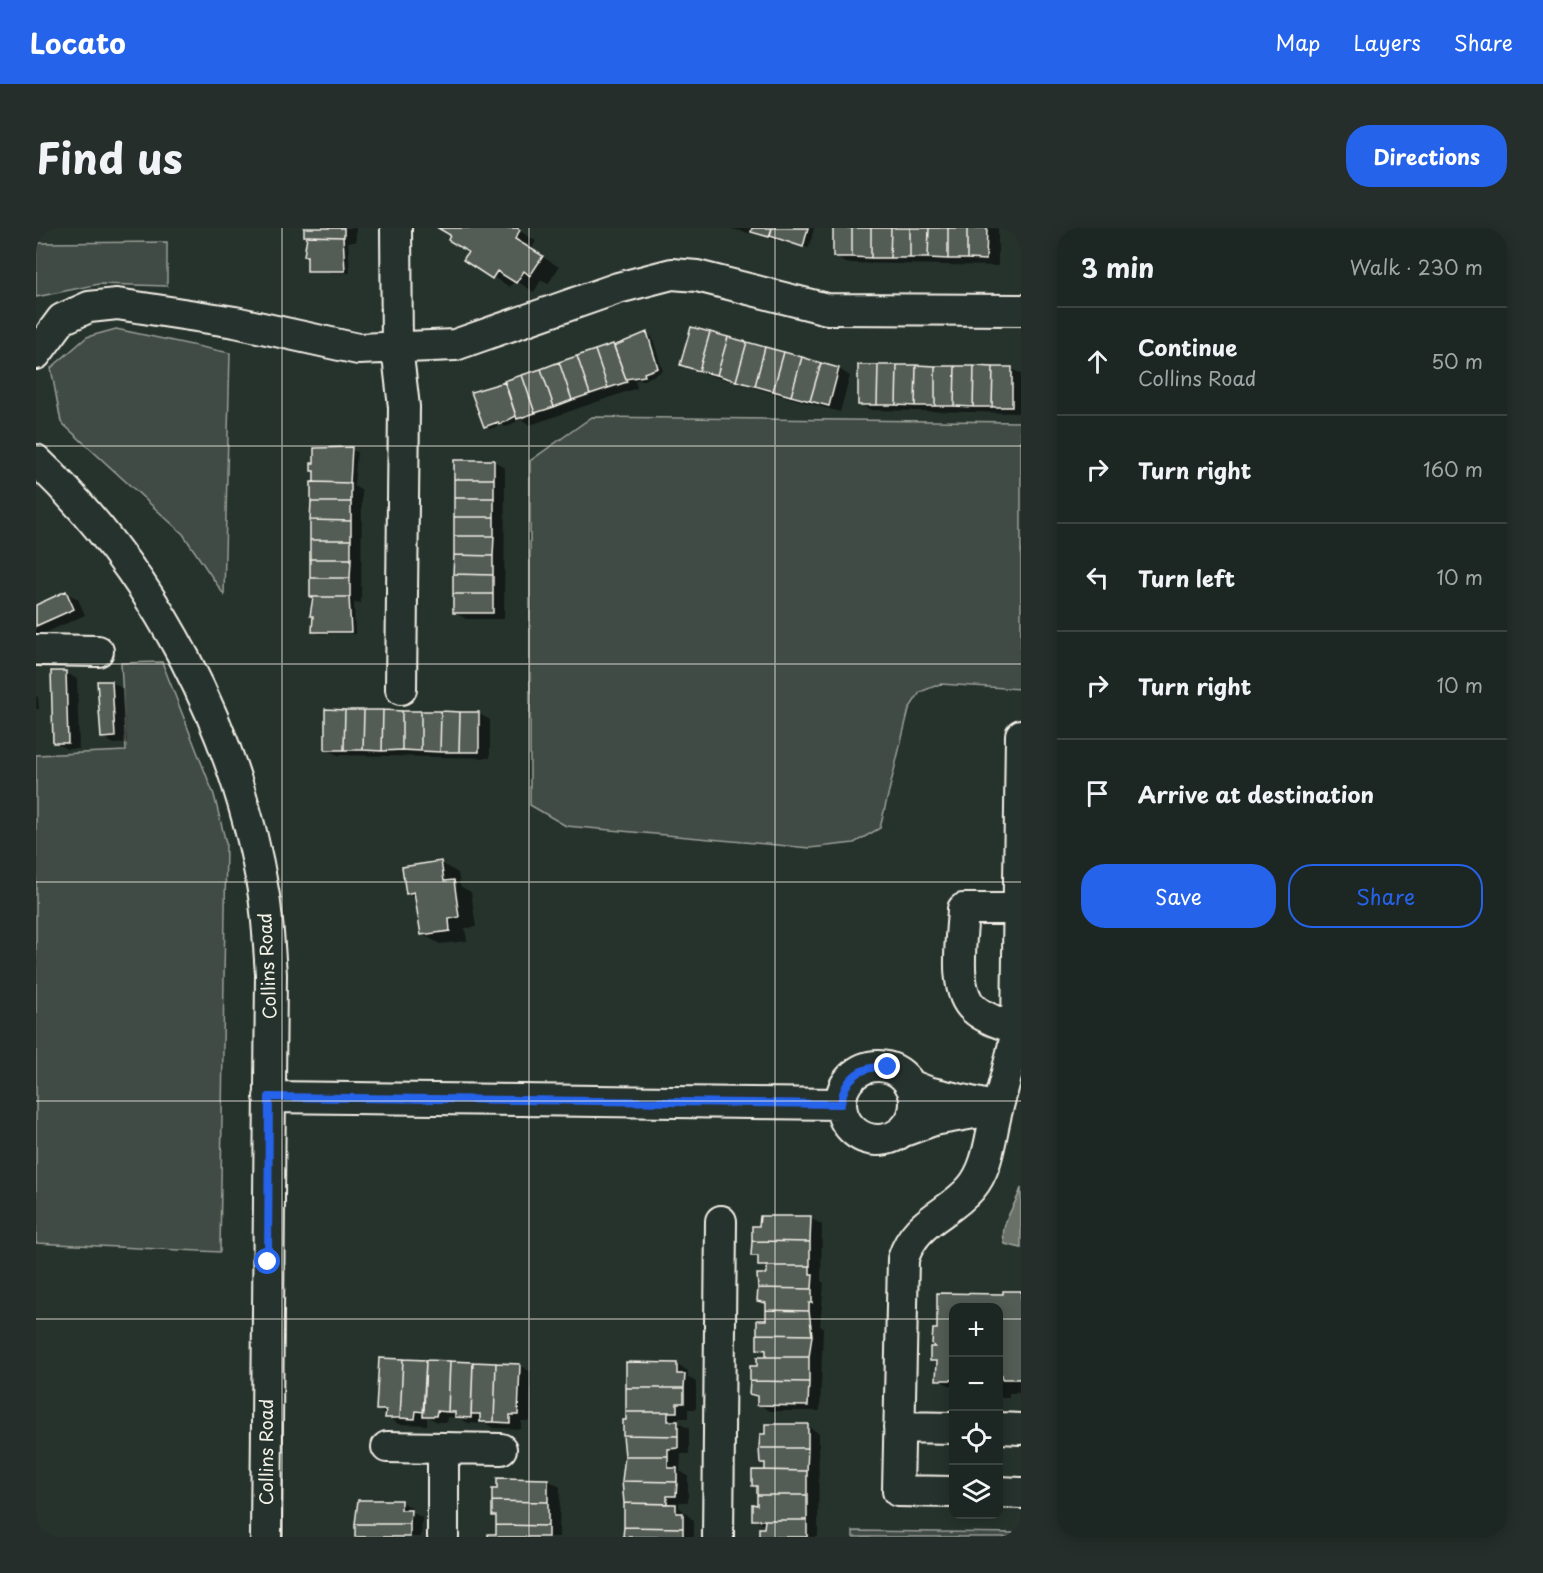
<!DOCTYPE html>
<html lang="en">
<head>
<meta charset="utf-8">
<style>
  body { margin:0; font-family:"Playpen Sans",sans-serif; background:#252e2a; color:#f1f3f6 }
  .controls { position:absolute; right:18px; bottom:18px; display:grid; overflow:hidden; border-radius:12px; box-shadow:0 3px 15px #0003 }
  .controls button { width:54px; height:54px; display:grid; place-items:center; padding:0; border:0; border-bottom:2px solid #3a4340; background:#1c2622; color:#f1f3f6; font:30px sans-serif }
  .stop { position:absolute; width:18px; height:18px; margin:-14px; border:4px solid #2563eb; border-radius:50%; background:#fff }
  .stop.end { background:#2563eb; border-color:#fff; box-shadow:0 2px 6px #0008 }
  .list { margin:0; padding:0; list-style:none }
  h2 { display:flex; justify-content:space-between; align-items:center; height:78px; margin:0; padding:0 24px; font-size:26px }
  h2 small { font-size:20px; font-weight:400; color:#a0a5a5 }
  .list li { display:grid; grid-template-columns:39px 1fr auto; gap:18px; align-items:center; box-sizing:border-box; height:108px; padding:0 24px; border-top:2px solid #3a4340 }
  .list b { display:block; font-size:22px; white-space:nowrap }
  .list p { margin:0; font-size:20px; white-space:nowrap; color:#a0a5a5 }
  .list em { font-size:20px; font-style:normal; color:#a0a5a5 }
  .actions { display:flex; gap:12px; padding:18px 24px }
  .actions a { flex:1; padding:14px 0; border:2px solid #2563eb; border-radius:24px; text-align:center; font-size:21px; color:#2563eb }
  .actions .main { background:#2563eb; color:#fff }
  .icon { flex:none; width:33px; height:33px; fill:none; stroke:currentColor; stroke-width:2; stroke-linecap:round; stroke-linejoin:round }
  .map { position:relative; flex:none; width:985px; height:1309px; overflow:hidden; border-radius:24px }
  header { display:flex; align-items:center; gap:36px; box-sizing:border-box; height:84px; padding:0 30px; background:#2563eb; color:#fff }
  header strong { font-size:28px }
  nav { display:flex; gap:33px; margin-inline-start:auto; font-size:21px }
  .intro { display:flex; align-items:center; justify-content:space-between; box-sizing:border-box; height:144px; padding:0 36px }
  h1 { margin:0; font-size:42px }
  .button { padding:15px 27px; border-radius:24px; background:#2563eb; color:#fff; font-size:21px; font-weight:700 }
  main { display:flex; gap:36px; padding:0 36px }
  aside { flex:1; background:#1c2622; border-radius:24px; box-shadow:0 3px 15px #0003 }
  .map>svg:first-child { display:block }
</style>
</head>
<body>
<header>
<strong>Locato</strong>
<nav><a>Map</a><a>Layers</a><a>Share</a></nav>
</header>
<div class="intro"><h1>Find us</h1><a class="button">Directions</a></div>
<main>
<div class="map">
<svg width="985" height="1309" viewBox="0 0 985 1309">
  <rect width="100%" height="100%" fill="#26332d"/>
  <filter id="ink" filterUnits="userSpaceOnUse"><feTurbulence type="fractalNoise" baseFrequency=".0167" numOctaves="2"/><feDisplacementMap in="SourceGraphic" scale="12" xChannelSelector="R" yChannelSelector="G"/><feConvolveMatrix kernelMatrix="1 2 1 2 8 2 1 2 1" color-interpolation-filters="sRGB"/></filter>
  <g filter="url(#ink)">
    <path fill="#414b45" stroke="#9a9e96" stroke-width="1.5" d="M131 14V58L63 56 0 69V15Z
      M80 101 194 125 188 367 147 306 25 194 15 140 51 109Z
      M556 189 985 194V461L904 456 884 464 873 481 844 600 818 615 774 620 530 598 494 577V233Z
      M126 434 178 567 190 615 184 1024 0 1015V527L90 523 85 435Z
      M817 1303 985 1305V1309H817Z"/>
    <path fill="#676f68" stroke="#9fa39b" stroke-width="1.5" d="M985 960V1020L969 1016C962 996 980 978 985 960Z"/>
    <path fill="#0007" d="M270 0H320V14H312L314 45H278L272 42 270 21 272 9 270 7Z
      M405 0H479L500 13 495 22 523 39 512 56 505 52 498 64 479 52 474 59 457 49 434 24Z
      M692 0H778L773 20Z
      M799 0H962V38L810 35 798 28Z
      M656 101 803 141 814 148 804 184 658 143 646 136Z
      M610 106 616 109 627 143 608 152H599L601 160 494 197 485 191 470 199 466 197 454 201 449 198 471 155Z
      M976 141 985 146V185L835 182 823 176Z
      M315 221 321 224 318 258 326 263 325 375H318L319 406H283L278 403V389L276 387 278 370 276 368 279 243Z
      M458 233 469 240 468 391H430L418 384Z
      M30 365 42 371 49 387 0 409V379Z
      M29 444 41 451 43 521H30L19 514Z
      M76 454 87 461 91 515 78 516 66 509Z
      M0 468 2 469 3 481H0Z
      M443 486 454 492V530L302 527 290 521Z
      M405 635 422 645 424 658 435 664 440 699 429 700 431 713 404 716 386 706 381 671 371 665Z
      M774 990 786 997 785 1053 788 1055 784 1098 787 1100 784 1183H734L722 1176V1170L715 1166 731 1130V1125L723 1120 731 1094 732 1077 723 1072 733 1042 724 1037V1031L717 1027Z
      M985 1065V1165H973V1170H963V1080H918V1160L902 1151V1137L895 1132 903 1120 902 1067Z
      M641 1136 652 1143V1149L660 1154V1181H652V1190H643V1195L653 1201V1226H645L644 1243 652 1248V1274H643V1279L658 1293V1309H589L588 1239H591V1194Z
      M484 1137 495 1144 494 1193H485V1201L457 1200 446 1193V1196L432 1195 423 1190 412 1189 411 1194H401L391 1188V1197L362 1196 342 1181Z
      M771 1198 783 1205 782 1309H724V1301H730V1298L717 1291 722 1278 723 1259 718 1257 730 1244V1237L725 1234Z
      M512 1252 524 1259 523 1309H454L461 1308 462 1290 457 1287Z
      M324 1273H364L376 1280V1284L386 1290 385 1309H321Z"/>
    <path fill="#525c55" stroke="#f4f1e8" stroke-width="1.5" d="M268 0H308V9L268 8Z
      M402 0H481L484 2 479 11 507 28 494 48 488 43 480 55 461 43 456 51 427 32 432 24 412 12 414 7Z
      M716 0H736L733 9 715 4Z
      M736 0H772L767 19 734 8Z
      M797 0H816V29H797Z
      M816 0H835V30L816 29Z
      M835 0H855L854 30H835Z
      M855 0H874V30H854Z
      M874 0H893L892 30H874Z
      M893 0H912V31L892 30Z
      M912 0H931V31H912Z
      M931 0H951L950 32 931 31Z
      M271 8 307 9 309 43H271V28H268Z
      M655 99 674 104 663 143 644 137Z
      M611 104 622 140 608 145 609 148 590 151 578 118Z
      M674 104 692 109 681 147 663 143Z
      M692 109 711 114 700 153 681 147Z
      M711 114 729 119 719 158 700 153Z
      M577 116 591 154 572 160 559 122Z
      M729 119 748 124 737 163 719 158Z
      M559 122 572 160 554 166 541 128Z
      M748 124 766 129 755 168 737 163Z
      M541 128 554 166 536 172 523 134Z
      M766 129 785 135 774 173 755 168Z
      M523 134 536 172 518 179 505 141Z
      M785 135 803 140 793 178 774 173Z
      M822 137H842L841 177H822Z
      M842 137H861L860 177H841Z
      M861 137H880L879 178 860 177Z
      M880 137 899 138V178H879Z
      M899 138H919L918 178H899Z
      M919 138H938L937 179 918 178Z
      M938 138 957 139 956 179H937Z
      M957 139H976V179H956Z
      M505 141 518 179 499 185 486 147Z
      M486 147 499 185 481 191 468 153Z
      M469 154 480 188 463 197 462 194 448 199 435 164Z
      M316 219 314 255 278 254V243H275V235H278V220Z
      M418 232H458V251H418Z
      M418 251H458V270H418Z
      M275 254 315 255V274H275Z
      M418 270H458V289H418Z
      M275 274H315V293L274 292Z
      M418 289H458V308H418Z
      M274 292 315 293V312H274Z
      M418 308H458L457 328 418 327Z
      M274 312H315V331H274Z
      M418 327 457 328V347L417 346Z
      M274 331H315L314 350H274Z
      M417 346 457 347V366H417Z
      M274 350H314V369H274Z
      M30 363 38 381 0 398V377Z
      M417 366H457V385H417Z
      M277 369H313L315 404H276L277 388H274Z
      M15 443H30L32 515H17Z
      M61 453H76L79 509 65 510Z
      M289 481 309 482 308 522H289Z
      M309 482H328L327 522H308Z
      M328 482H347L346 523 327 522Z
      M347 482 366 483V522L346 523Z
      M366 483H385V523L366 522Z
      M385 483H405L404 524 385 523Z
      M405 483 424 484 423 524H404Z
      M424 484H443V524H423Z
      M405 633 408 653 418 652 423 689 413 691 414 703 385 707 378 664 370 666 366 639Z
      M724 988H775L774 1014 716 1013V998H723Z
      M716 1013 774 1014V1038H722V1028H715Z
      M731 1038H774V1046H777L776 1061 722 1060 721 1046H731Z
      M722 1060 776 1061V1075H773V1083L730 1082V1075L721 1073Z
      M967 1063H985V1151H966V1147H963V1080H918V1152H900L901 1133H894V1119H899L896 1116 897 1101H901V1065L967 1066Z
      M730 1082 773 1083 776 1107 721 1106V1092H730Z
      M721 1106 776 1107 773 1129H730V1122L721 1121Z
      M721 1129H773V1154L714 1153V1138H721Z
      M343 1130 367 1131 364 1190H349L350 1182H340Z
      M367 1131 390 1132 388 1184 380 1183 379 1191 364 1190Z
      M390 1132 414 1133 412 1184 401 1183 400 1188H387Z
      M414 1133 437 1134 435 1190 419 1189V1184H412Z
      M437 1134 460 1135 458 1194H444V1186H435Z
      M590 1134 641 1135V1146H649L648 1160H590Z
      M460 1135 484 1136 482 1187H474V1195L458 1194Z
      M714 1153 773 1154 772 1178 721 1177V1168L713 1166Z
      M590 1160H648V1175H641V1184H590Z
      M590 1184H632V1193H642V1208L587 1207V1192H590Z
      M729 1196H772V1220H723L724 1206H729Z
      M587 1207 642 1208V1220L632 1221V1228H589Z
      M723 1220H772L771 1243 729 1242V1235H724Z
      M589 1228H632V1240H641V1254L586 1253Z
      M716 1242 771 1243V1267H721V1258H716Z
      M461 1250 512 1251V1274L456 1273V1261H461Z
      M586 1253 641 1254 640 1268H631V1276L588 1275Z
      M721 1267H771V1292H716V1276L721 1277Z
      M322 1272H365V1282H375L374 1296H319Z
      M456 1273 512 1274V1298L460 1297V1288H456Z
      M588 1275 640 1276V1285H647V1300L588 1299Z
      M729 1292H771V1309H723V1300H728Z
      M319 1296H374V1309H319Z
      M460 1297 512 1298V1309H452V1306H460Z
      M588 1299 647 1300V1309H587Z"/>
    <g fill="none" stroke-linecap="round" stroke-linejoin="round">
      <defs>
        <path id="minor" d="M360 0 361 119 368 179 365 461
          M0 126 26 91 53 79 81 76 199 94 322 121 419 117 582 60 636 46 661 48 791 81 985 82
          M0 232C120 346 202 505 228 668 232 694 233 720 235 746L230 1309
          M0 422 62 423
          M981 801C967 796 949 791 938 781 916 762 926 709 927 681H981
          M805 875a37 37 0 1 1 74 0a37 37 0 1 1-74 0Z
          M874 857 892 864 953 878
          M233 869 805 876
          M865 904 898 892 961 881
          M863 1199 918 1200
          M963 1200 985 1201
          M351 1219 465 1221
          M407 1221V1309
          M918 1264 862 1263 867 1031C879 992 911 988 935 960 953 939 954 908 961 882 968 855 976 829 981 801L985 507
          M963 1264 985 1265
          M682 1309 685 993"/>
      </defs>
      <use href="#minor" stroke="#f4f1e8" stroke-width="34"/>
      <use href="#minor" stroke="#26332d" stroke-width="30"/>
    </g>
  </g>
  <g fill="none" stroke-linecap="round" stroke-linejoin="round" filter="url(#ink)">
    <path stroke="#2563eb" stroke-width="8" d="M232 1034 233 869 805 876C808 849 826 837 852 839"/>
  </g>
  <path fill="none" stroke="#f4f1e8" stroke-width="1.5" stroke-opacity="0.55" d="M246 0V1309M493 0V1309M739 0V1309M0 218H985M0 436H985M0 654H985M0 873H985M0 1091H918M963 1091H985"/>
  <g text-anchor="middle" stroke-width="4.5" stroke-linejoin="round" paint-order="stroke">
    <g font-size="18" fill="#f4f1e8" stroke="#26332d">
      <text transform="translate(232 738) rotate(-93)" y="6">Collins Road</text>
      <text transform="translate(231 1224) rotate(-90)" y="6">Collins Road</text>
    </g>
  </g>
</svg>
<div class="controls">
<button>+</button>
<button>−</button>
<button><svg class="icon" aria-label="locate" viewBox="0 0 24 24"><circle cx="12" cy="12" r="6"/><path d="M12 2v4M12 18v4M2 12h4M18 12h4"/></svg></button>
<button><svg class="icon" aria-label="layers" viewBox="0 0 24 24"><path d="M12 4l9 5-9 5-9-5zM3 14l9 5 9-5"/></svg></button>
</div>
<div class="stop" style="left:232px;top:1034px"></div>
<div class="stop end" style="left:852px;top:839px"></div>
</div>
<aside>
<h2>3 min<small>Walk · 230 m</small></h2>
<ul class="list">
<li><svg class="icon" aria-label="ahead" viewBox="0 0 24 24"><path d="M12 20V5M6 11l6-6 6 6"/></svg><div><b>Continue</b><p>Collins Road</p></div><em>50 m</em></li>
<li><svg class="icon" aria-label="right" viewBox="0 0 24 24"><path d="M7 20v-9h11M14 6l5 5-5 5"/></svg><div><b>Turn right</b></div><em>160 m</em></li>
<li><svg class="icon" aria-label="left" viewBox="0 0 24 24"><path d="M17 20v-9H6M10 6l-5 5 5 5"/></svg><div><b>Turn left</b></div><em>10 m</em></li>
<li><svg class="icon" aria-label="right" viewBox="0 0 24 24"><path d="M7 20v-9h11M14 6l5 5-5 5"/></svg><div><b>Turn right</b></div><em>10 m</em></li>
<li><svg class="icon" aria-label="arrive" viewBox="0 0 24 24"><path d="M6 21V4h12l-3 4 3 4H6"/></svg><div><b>Arrive at destination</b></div></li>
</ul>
<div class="actions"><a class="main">Save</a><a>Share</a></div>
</aside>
</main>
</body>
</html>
